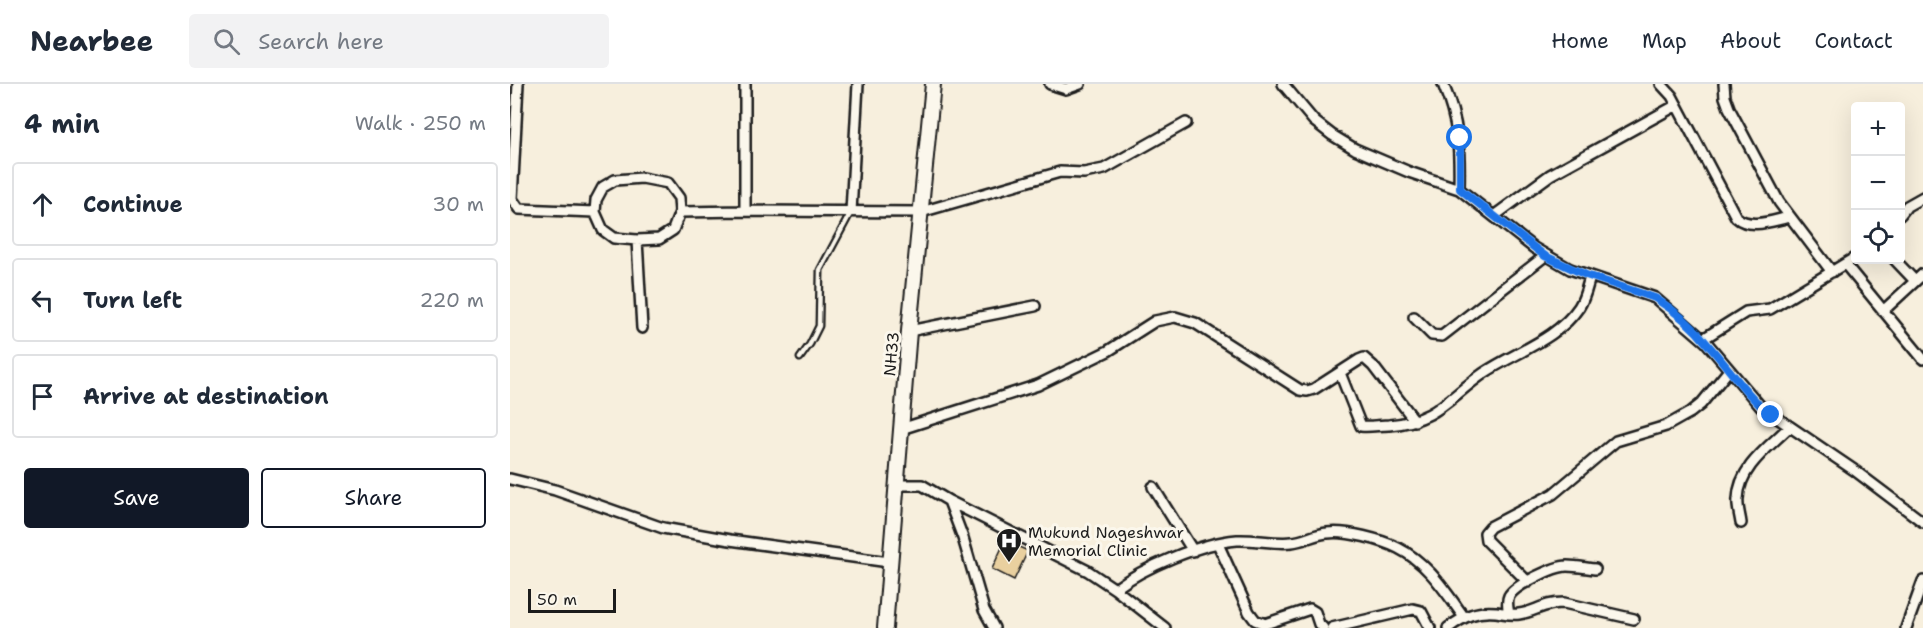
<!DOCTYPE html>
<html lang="en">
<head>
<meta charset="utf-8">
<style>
  body { margin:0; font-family:"Shantell Sans",sans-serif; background:#f2f2f3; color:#1f2937 }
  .controls { position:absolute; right:18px; top:18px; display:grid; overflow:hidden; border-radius:6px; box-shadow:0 6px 24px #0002 }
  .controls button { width:54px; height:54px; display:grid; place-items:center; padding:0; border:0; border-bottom:2px solid #e0e1e3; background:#fff; color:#1f2937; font:30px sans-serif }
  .scale { position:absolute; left:18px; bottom:15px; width:88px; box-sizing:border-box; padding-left:6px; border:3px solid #1c1c1c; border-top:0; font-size:16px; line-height:21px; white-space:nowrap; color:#1c1c1c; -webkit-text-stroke:4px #fbf7ec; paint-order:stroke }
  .stop { position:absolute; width:18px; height:18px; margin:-14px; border:4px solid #1a73e8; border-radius:50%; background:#fff }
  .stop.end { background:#1a73e8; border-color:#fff; box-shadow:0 2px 6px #0008 }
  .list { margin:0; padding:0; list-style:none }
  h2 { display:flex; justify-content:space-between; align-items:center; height:78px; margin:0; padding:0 24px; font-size:26px }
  h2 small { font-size:20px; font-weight:400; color:#747a83 }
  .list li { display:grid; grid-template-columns:39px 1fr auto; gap:18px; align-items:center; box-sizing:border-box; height:84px; margin:0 12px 12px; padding:0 12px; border:2px solid #e0e1e3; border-radius:6px }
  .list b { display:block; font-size:22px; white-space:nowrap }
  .list em { font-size:20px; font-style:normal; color:#747a83 }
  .actions { display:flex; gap:12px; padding:18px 24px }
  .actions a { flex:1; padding:14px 0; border:2px solid #111827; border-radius:6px; text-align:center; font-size:21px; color:#111827 }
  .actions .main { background:#111827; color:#fff }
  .icon { flex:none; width:33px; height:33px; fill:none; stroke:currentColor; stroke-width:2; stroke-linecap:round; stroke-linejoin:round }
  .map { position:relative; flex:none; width:1413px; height:544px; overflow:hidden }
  header { display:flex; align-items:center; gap:36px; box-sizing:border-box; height:84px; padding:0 30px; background:#fff; border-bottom:2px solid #e0e1e3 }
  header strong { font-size:28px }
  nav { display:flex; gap:33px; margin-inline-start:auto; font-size:21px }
  .search { width:420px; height:54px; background:#f2f2f3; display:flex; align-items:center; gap:15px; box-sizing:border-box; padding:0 21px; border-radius:6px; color:#747a83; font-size:22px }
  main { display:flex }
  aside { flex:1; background:#fff }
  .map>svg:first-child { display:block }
</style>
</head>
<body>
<header>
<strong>Nearbee</strong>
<div class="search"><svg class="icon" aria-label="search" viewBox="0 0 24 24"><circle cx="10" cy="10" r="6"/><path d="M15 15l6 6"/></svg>Search here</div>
<nav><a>Home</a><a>Map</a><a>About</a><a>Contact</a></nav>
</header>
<main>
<aside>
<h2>4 min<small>Walk · 250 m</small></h2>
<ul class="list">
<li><svg class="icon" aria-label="ahead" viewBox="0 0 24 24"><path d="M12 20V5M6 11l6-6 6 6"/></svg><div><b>Continue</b></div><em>30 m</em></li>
<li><svg class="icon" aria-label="left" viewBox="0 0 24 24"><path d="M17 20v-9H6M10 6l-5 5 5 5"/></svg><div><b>Turn left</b></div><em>220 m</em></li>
<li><svg class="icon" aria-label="arrive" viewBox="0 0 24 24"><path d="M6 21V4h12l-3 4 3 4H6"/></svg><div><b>Arrive at destination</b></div></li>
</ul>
<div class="actions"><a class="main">Save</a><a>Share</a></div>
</aside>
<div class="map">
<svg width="1413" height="544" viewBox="0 0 1413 544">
  <rect width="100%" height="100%" fill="#f7efdd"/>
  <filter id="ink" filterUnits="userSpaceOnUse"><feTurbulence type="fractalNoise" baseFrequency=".0167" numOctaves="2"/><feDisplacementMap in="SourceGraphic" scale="12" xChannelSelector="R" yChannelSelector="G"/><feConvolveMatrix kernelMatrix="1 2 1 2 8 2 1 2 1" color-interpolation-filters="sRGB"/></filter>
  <g filter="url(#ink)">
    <path fill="#e9d09f" stroke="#1c1c1c" stroke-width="1.5" d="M495 457 518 467 504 496 482 485Z"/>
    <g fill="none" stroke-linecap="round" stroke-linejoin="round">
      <defs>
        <path id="service" d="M290 274 300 260 309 242 310 186 341 128"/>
        <path id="minor" d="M8 0 2 115 9 125 85 128
          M540 0 556 5 570 0
          M773 0 804 37 822 51 845 65 899 88 949 105 1024 164 1060 185 1145 214 1196 258 1251 323 1344 386 1413 438
          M933 0C949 39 950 64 949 105
          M1151 0 1162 12 1226 133C1240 146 1264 136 1280 133
          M1214 0 1215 13 1219 24 1269 118 1322 188
          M132 94 158 99 169 114 170 128 163 146 149 155 127 156 104 154 93 146 85 128 86 116 93 103 105 96Z
          M235 127 411 128 550 88 574 89 594 85 676 39
          M170 128 235 127V0
          M341 128 348 0
          M1390 131 1397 122 1413 113
          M984 132 1040 91 1167 21
          M127 156 132 244
          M1385 176 1405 197
          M1335 180 1413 275
          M1373 227 1413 190
          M904 233 922 251 932 252 1035 172
          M399 247 525 222
          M1193 255 1236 228 1260 225 1346 173
          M830 289 851 342C860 343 870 341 879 341 927 337 938 314 974 289 1005 268 1047 256 1069 223 1075 214 1077 203 1080 193
          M391 345 528 301 598 267 645 237 665 233 685 239 790 306 797 307 804 305 849 276 854 274 863 282 905 337
          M0 395 45 406 153 444 220 456 379 478
          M387 401H412L439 417 453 454 474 526 484 544
          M643 403 683 467
          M439 417 578 487 605 505 655 544
          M1231 439C1230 431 1227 423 1228 415 1229 383 1259 363 1279 343
          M708 460 739 528 745 536 755 540 800 525 805 528 809 540 813 544
          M1018 498 976 456 975 449 980 443 1043 410 1106 357 1156 342 1181 328 1191 320 1219 286
          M605 505C634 483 691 459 727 456 746 455 764 460 782 458 794 457 805 450 817 449 836 446 872 456 888 464 918 479 935 507 954 533
          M999 530C998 524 996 518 999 512 1005 501 1045 482 1057 482 1066 482 1076 484 1085 485
          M822 544 903 525 911 527 920 544
          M938 544C953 533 966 526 986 528 993 529 1001 531 1009 530 1026 528 1032 519 1054 519L1124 535
          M1396 544 1413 497"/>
        <path id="secondary" d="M375 544 399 247 423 0"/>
      </defs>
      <use href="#service" stroke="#1c1c1c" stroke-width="9"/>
      <use href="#minor" stroke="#1c1c1c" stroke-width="14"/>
      <use href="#secondary" stroke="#1c1c1c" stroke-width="18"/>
      <use href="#service" stroke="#fbf7ec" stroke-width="4.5"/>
      <use href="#minor" stroke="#fbf7ec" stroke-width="9"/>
      <use href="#secondary" stroke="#fbf7ec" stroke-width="14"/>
    </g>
  </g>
  <g fill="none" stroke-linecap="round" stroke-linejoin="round" filter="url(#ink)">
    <path stroke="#1a73e8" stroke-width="8" d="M950 54V105L1035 172 1076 191 1145 214C1164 226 1184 243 1198 261 1219 284 1237 312 1261 331"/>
  </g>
  <defs>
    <symbol id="hospital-pin" viewBox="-11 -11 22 30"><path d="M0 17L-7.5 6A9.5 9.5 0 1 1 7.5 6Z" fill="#1c1c1c" stroke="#fbf7ec"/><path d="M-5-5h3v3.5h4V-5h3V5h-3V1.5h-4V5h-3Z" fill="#fff"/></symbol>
  </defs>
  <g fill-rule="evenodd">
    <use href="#hospital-pin" x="484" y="442" width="30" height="40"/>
  </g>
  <g text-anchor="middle" stroke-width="6" stroke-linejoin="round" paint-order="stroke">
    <g font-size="16" fill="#1c1c1c" stroke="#fbf7ec">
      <text transform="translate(381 270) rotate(-85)" y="6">NH33</text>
    </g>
    <g font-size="16" fill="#1c1c1c" stroke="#fbf7ec" text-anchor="start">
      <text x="518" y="454">Mukund Nageshwar<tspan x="518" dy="18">Memorial Clinic</tspan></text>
    </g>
  </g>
</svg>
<div class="controls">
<button>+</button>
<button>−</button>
<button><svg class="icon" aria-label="locate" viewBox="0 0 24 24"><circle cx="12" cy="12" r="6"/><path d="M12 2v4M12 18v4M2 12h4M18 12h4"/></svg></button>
</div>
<div class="scale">50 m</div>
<div class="stop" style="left:950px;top:54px"></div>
<div class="stop end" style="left:1261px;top:331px"></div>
</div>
</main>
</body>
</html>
